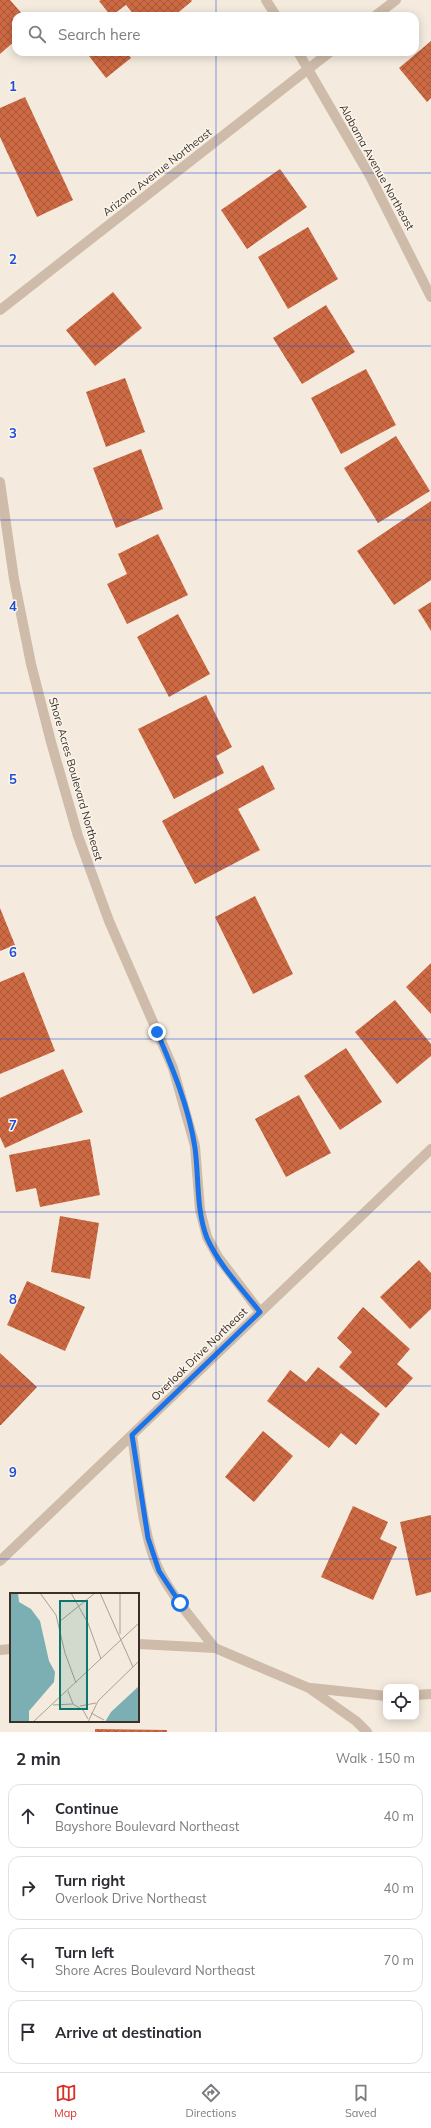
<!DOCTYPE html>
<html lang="en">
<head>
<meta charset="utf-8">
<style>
  body { margin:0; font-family:Mulish,sans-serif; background:#f2f2f3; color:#2b2b33 }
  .controls { position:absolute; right:12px; bottom:12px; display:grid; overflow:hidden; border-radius:8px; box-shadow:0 2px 10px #0003 }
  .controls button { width:36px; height:36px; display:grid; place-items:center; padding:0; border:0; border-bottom:1px solid #e1e1e2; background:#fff; color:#2b2b33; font:20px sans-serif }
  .stop { position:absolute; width:12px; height:12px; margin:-9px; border:3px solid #1a73e8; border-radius:50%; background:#fff }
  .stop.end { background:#1a73e8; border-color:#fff; box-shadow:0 1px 4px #0008 }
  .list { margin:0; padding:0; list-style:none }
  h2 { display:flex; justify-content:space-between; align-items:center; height:52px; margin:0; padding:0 16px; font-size:17px }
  h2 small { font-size:13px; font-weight:400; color:#7c7c81 }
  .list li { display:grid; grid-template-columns:26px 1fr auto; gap:12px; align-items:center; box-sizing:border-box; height:64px; margin:0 8px 8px; padding:0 8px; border:1px solid #e1e1e2; border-radius:12px }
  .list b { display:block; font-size:15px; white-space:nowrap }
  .list p { margin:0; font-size:13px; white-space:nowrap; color:#7c7c81 }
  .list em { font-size:13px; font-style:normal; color:#7c7c81 }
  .icon { flex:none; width:22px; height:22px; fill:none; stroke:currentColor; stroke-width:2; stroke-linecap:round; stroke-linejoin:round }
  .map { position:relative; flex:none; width:431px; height:1732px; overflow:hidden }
  .search { position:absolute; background:#fff; box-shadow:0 2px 10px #0003; left:12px; right:12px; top:12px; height:44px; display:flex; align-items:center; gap:10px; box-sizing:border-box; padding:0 14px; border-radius:12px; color:#7c7c81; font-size:15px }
  .sheet { height:340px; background:#fff }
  nav { display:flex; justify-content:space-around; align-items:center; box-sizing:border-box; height:56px; border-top:1px solid #e1e1e2; background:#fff; font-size:11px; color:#7c7c81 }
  nav a { display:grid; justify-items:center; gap:2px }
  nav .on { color:#d93025 }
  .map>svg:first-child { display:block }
</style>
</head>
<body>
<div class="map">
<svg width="431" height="1732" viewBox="0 0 431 1732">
  <defs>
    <pattern id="building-cross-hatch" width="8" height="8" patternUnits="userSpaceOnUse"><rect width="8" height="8" fill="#ce6a43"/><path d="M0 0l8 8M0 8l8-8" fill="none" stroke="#a85838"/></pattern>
  </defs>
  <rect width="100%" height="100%" fill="#f4ebde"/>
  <path fill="url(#building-cross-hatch)" d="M0 0H10L24 16H16V40L0 54Z
    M101 0H191L192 1 174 16H135L126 5 111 16 99 1Z
    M431 41V98L427 102 399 68Z
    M86 52H126L131 58 106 78Z
    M25 97 73 200 37 217 0 137V108Z
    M280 169 307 207 247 249 221 210Z
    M308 227 338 279 288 309 258 257Z
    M113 292 142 328 95 366 66 330Z
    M326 305 355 352 302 384 273 338Z
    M366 369 396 425 341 454 311 398Z
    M125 378 145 432 106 447 86 392Z
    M396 436 430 491 378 523 344 468Z
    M141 449 163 509 116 528 93 468Z
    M431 501V580L394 605 357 551Z
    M158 534 188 595 127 624 107 584 127 574 118 554Z
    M431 602V631L418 610Z
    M178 614 210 674 169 697 137 637Z
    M206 695 232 747 216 756 224 773 174 799 138 729Z
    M263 765 275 789 238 809 260 850 195 884 162 821Z
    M255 896 293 974 253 994 215 917Z
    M0 908 15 945 0 951Z
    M431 963V1014L406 987Z
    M24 972 55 1051 0 1074V982Z
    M395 1000 431 1044V1056L397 1084 355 1032Z
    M346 1048 382 1102 340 1130 304 1076Z
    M63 1069 83 1112 5 1148 0 1137V1098Z
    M299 1095 331 1153 286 1177 255 1119Z
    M90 1139 100 1195 40 1207 36 1188 16 1192 9 1155Z
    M60 1216 99 1223 90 1279 51 1272Z
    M419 1260 431 1273V1309L410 1329 380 1297Z
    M27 1281 85 1307 65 1351 7 1325Z
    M363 1307 410 1349 397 1364 413 1378 386 1408 339 1367 352 1352 337 1338Z
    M0 1353 37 1387 1 1425H0Z
    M318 1367 380 1414 356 1445 341 1433 329 1448 267 1401 290 1370 306 1382Z
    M263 1431 293 1456 254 1502 225 1477Z
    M353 1506 388 1522 380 1539 397 1547 373 1600 321 1577Z
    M431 1515V1592L416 1596 400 1522Z
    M95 1729 167 1730V1732H95Z"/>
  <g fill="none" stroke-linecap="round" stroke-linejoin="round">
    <path stroke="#cebba9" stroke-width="10" d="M266 0 276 16
      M375 16 396 0
      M298 52 370 176 431 297
      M0 310 330 52
      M0 482 14 579 31 664 51 742 78 836 109 921 173 1068 195 1146 200 1210 207 1237 218 1257 260 1312
      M132 1435C138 1474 142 1538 160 1572 174 1599 196 1624 215 1648
      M0 1561 431 1149
      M138 1644 215 1648 309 1688 356 1721 367 1732
      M0 1650 11 1649
      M311 1688 386 1696
      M416 1695 431 1694"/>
  </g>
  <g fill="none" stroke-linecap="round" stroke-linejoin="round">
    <path stroke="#1a73e8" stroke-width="5" d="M157 1032C173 1069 189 1108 195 1148 199 1177 196 1210 207 1238 219 1265 242 1289 260 1312L132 1435 148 1538 159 1571 180 1603"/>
  </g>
  <path fill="none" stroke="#1d4ed8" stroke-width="1" stroke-opacity="0.55" d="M216 0V16M216 52V1732M0 173H431M0 346H431M0 520H431M0 693H431M0 866H431M0 1039H431M0 1212H431M0 1386H431M0 1559H431"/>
  <g text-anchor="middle" stroke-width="3" stroke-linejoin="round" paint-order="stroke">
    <g font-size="11" fill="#3a2f29" stroke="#fbf5eb">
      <text transform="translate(377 167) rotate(61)" y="4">Alabama Avenue Northeast</text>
      <text transform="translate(157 172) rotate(-38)" y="4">Arizona Avenue Northeast</text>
      <text transform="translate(76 779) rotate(74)" y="4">Shore Acres Boulevard Northeast</text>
      <text transform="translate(199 1354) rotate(-44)" y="4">Overlook Drive Northeast</text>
    </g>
  </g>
  <g transform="translate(10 1593)">
    <rect width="129" height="129" fill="#f4ebde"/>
    <path d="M0 0H8L9 9 21 16 30 28 39 68 45 79 44 89 19 118V129H0ZM129 93V129H95L101 119Z" fill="#7bafb4"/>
    <path fill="none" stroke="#aaa096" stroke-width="1" d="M30 0 46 22 55 60 66 90M61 0 78 30 91 66M90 0 123 74M110 0V41M49 29 85 0M58 98 63 111M43 112 63 111 73 117 78 126M70 113 86 110M81 120 94 127M23 129 129 30M78 129 88 108 129 68"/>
    <path fill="#0f766e" fill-opacity="0.15" stroke="#0f766e" stroke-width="2" d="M50 8H77V116H50Z"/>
    <rect width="129" height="129" fill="none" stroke="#3a2f29" stroke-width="2"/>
  </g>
  <g font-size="13" text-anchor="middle" font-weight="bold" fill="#1d4ed8" stroke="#fbf5eb" stroke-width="3" stroke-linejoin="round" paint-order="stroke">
    <text x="13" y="91">1</text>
    <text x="13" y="264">2</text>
    <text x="13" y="438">3</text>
    <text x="13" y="611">4</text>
    <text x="13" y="784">5</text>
    <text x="13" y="957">6</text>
    <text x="13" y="1130">7</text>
    <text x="13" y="1304">8</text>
    <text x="13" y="1477">9</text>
  </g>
</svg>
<div class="controls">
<button><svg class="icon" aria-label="locate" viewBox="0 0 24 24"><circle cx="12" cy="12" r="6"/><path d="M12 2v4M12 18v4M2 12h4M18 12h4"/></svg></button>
</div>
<div class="stop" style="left:180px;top:1603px"></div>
<div class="stop end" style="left:157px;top:1032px"></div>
<div class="search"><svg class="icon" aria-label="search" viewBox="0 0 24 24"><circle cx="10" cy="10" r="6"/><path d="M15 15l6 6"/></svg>Search here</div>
</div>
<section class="sheet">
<h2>2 min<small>Walk · 150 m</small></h2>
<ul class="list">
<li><svg class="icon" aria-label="ahead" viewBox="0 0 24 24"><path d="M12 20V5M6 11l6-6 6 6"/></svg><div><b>Continue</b><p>Bayshore Boulevard Northeast</p></div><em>40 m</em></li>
<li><svg class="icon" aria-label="right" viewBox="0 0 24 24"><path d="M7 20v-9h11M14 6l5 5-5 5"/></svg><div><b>Turn right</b><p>Overlook Drive Northeast</p></div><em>40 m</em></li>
<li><svg class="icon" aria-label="left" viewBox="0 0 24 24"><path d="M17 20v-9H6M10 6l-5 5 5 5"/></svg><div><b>Turn left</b><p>Shore Acres Boulevard Northeast</p></div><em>70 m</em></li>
<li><svg class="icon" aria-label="arrive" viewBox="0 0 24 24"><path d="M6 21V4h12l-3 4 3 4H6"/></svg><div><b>Arrive at destination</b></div></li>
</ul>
</section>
<nav>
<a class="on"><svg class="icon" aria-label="map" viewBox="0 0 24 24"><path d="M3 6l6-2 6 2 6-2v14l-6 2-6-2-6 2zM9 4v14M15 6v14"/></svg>Map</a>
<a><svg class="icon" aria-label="directions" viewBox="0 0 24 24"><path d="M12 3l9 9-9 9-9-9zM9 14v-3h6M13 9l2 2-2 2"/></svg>Directions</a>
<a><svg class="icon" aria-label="saved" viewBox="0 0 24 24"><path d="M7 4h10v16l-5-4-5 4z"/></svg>Saved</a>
</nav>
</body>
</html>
